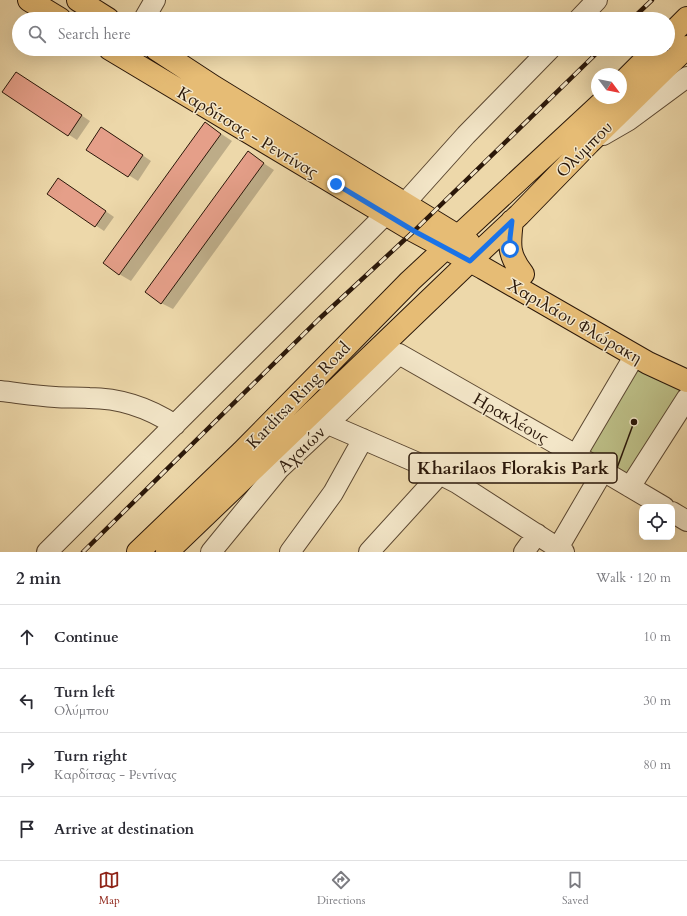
<!DOCTYPE html>
<html lang="en">
<head>
<meta charset="utf-8">
<style>
  body { margin:0; font-family:Cardo,serif; background:#f7f7f7; color:#2b2b33 }
  .controls { position:absolute; right:12px; bottom:12px; display:grid; overflow:hidden; border-radius:8px; box-shadow:0 4px 16px #0002 }
  .controls button { width:36px; height:36px; display:grid; place-items:center; padding:0; border:0; border-bottom:1px solid #e1e1e2; background:#fff; color:#2b2b33; font:20px sans-serif }
  .compass { position:absolute; left:591px; top:68px; width:36px; height:36px; border-radius:50%; background:#fff; box-shadow:0 4px 16px #0002; rotate:122deg }
  .stop { position:absolute; width:12px; height:12px; margin:-9px; border:3px solid #1a73e8; border-radius:50%; background:#fff }
  .stop.end { background:#1a73e8; border-color:#fff; box-shadow:0 1px 4px #0008 }
  .list { margin:0; padding:0; list-style:none }
  h2 { display:flex; justify-content:space-between; align-items:center; height:52px; margin:0; padding:0 16px; font-size:17px }
  h2 small { font-size:13px; font-weight:400; color:#7c7c81 }
  .list li { display:grid; grid-template-columns:26px 1fr auto; gap:12px; align-items:center; box-sizing:border-box; height:64px; padding:0 16px; border-top:1px solid #e1e1e2 }
  .list b { display:block; font-size:15px; white-space:nowrap }
  .list p { margin:0; font-size:13px; white-space:nowrap; color:#7c7c81 }
  .list em { font-size:13px; font-style:normal; color:#7c7c81 }
  .icon { flex:none; width:22px; height:22px; fill:none; stroke:currentColor; stroke-width:2; stroke-linecap:round; stroke-linejoin:round }
  .map { position:relative; flex:none; width:687px; height:552px; overflow:hidden }
  .search { position:absolute; background:#fff; box-shadow:0 4px 16px #0002; left:12px; right:12px; top:12px; height:44px; display:flex; align-items:center; gap:10px; box-sizing:border-box; padding:0 14px; border-radius:22px; color:#7c7c81; font-size:15px }
  .sheet { height:308px; background:#fff }
  nav { display:flex; justify-content:space-around; align-items:center; box-sizing:border-box; height:56px; border-top:1px solid #e1e1e2; background:#fff; font-size:11px; color:#7c7c81 }
  nav a { display:grid; justify-items:center; gap:2px }
  nav .on { color:#8f2418 }
  .map>svg:first-child { display:block }
</style>
</head>
<body>
<div class="map">
<svg width="687" height="552" viewBox="0 0 687 552">
  <rect width="100%" height="100%" fill="#edd8aa"/>
  <filter id="stains"><feTurbulence type="fractalNoise" baseFrequency=".005" numOctaves="4"/><feColorMatrix values="0 0 0 0 .2 0 0 0 0 .09 0 0 0 0 .02 0 0 0 .5 -.17"/></filter>
  <radialGradient id="worn" r=".72"><stop offset=".6" stop-color="#630" stop-opacity="0"/><stop offset="1" stop-color="#630" stop-opacity=".3"/></radialGradient>
  <path fill="#bcbe86" stroke="#736a48" d="M636 363 686 393 631 480 583 451Z"/>
  <path fill="#0003" d="M25 78 90 121 77 140 3 92Z
    M205 123 232 141 131 281 119 274Z
    M110 133 151 161 138 181 87 149Z
    M248 153 274 170 173 309 161 303Z
    M67 184 114 217 104 231 49 194Z"/>
  <path fill="#e59f89" stroke="#2a1709" d="M16 72 82 115 68 136 2 92Z
    M205 122 221 134 119 275 103 263Z
    M101 127 143 155 128 177 86 150Z
    M248 151 264 163 161 304 145 292Z
    M58 178 106 211 95 227 47 194Z"/>
  <g fill="none" stroke-linecap="round" stroke-linejoin="round">
    <defs>
      <path id="minor" d="M144 19 155 0
        M579 19 597 0
        M603 135 629 120 687 77
        M405 203 466 135 550 49
        M0 391C18 393 37 396 55 397 66 398 77 397 89 398 121 398 149 408 175 425
        M328 424 418 463 457 483 564 552
        M576 455 635 355
        M630 487 687 398
        M672 512 687 521
        M558 548 603 471
        M47 552 386 214
        M211 552 279 469 340 412 399 354 576 455 664 507
        M290 552 333 493 363 439
        M369 552 440 474
        M524 552 537 534"/>
      <path id="major" d="M29 0 60 19
        M78 0 108 19
        M668 37 687 18
        M110 49 414 231 483 268 648 363 687 381
        M156 49 214 87 469 243
        M621 84 656 49
        M512 221C509 245 508 255 523 274
        M138 552 242 452 410 281 607 98
        M167 552 470 261 519 215 589 143 687 47"/>
    </defs>
    <use href="#minor" stroke="#5b4731" stroke-width="22"/>
    <use href="#major" stroke="#2a1709" stroke-width="24"/>
    <use href="#minor" stroke="#f3e6c8" stroke-width="20"/>
    <use href="#major" stroke="#e6bc75" stroke-width="22"/>
    <defs>
      <path id="rail" d="M632 19 652 0
        M83 552 319 319 414 231 601 49"/>
    </defs>
    <use href="#rail" stroke="#2a1709" stroke-width="4.5"/>
    <use href="#rail" stroke="#f3e6c8" stroke-width="3" stroke-dasharray="9" stroke-linecap="butt"/>
  </g>
  <g fill="none" stroke-linecap="round" stroke-linejoin="round">
    <path stroke="#1a73e8" stroke-width="5" d="M336 184 414 231 470 261 512 221 510 238V249"/>
  </g>
  <g text-anchor="middle" stroke-width="3" stroke-linejoin="round" paint-order="stroke">
    <g font-size="17" fill="#2a1709" stroke="#f3e6c8">
      <text transform="translate(248 132) rotate(31)" y="6">Καρδίτσας - Ρεντίνας</text>
      <text transform="translate(584 149) rotate(-45)" y="6">Ολύμπου</text>
      <text transform="translate(575 321) rotate(30)" y="6">Χαριλάου Φλώρακη</text>
      <text transform="translate(298 395) rotate(-46)" y="6">Karditsa Ring Road</text>
      <text transform="translate(511 418) rotate(30)" y="6">Ηρακλέους</text>
      <text transform="translate(301 449) rotate(-44)" y="6">Αχαιών</text>
    </g>
  </g>
  <path fill="none" stroke="#2a1709" stroke-width="1.5" d="M634 422L617 468"/>
  <circle fill="#2a1709" stroke="#f3e6c8" stroke-width="1.5" cx="634" cy="422" r="4"/>
  <rect fill="#f3e6c8" stroke="#2a1709" stroke-width="1.5" x="409" y="453" width="208" height="30" rx="4"/>
  <g font-size="18" text-anchor="middle" font-weight="bold" fill="#2a1709">
    <text x="513" y="474">Kharilaos Florakis Park</text>
  </g>
  <rect width="100%" height="100%" filter="url(#stains)"/>
  <rect width="100%" height="100%" fill="url(#worn)"/>
</svg>
<div class="controls">
<button><svg class="icon" aria-label="locate" viewBox="0 0 24 24"><circle cx="12" cy="12" r="6"/><path d="M12 2v4M12 18v4M2 12h4M18 12h4"/></svg></button>
</div>
<svg class="compass" viewBox="-18 -18 36 36"><path d="M0-13l5 13h-10z" fill="#e53935"/><path d="M0 13l5-13h-10z" fill="#7c7c81"/></svg>
<div class="stop" style="left:510px;top:249px"></div>
<div class="stop end" style="left:336px;top:184px"></div>
<div class="search"><svg class="icon" aria-label="search" viewBox="0 0 24 24"><circle cx="10" cy="10" r="6"/><path d="M15 15l6 6"/></svg>Search here</div>
</div>
<section class="sheet">
<h2>2 min<small>Walk · 120 m</small></h2>
<ul class="list">
<li><svg class="icon" aria-label="ahead" viewBox="0 0 24 24"><path d="M12 20V5M6 11l6-6 6 6"/></svg><div><b>Continue</b></div><em>10 m</em></li>
<li><svg class="icon" aria-label="left" viewBox="0 0 24 24"><path d="M17 20v-9H6M10 6l-5 5 5 5"/></svg><div><b>Turn left</b><p>Ολύμπου</p></div><em>30 m</em></li>
<li><svg class="icon" aria-label="right" viewBox="0 0 24 24"><path d="M7 20v-9h11M14 6l5 5-5 5"/></svg><div><b>Turn right</b><p>Καρδίτσας - Ρεντίνας</p></div><em>80 m</em></li>
<li><svg class="icon" aria-label="arrive" viewBox="0 0 24 24"><path d="M6 21V4h12l-3 4 3 4H6"/></svg><div><b>Arrive at destination</b></div></li>
</ul>
</section>
<nav>
<a class="on"><svg class="icon" aria-label="map" viewBox="0 0 24 24"><path d="M3 6l6-2 6 2 6-2v14l-6 2-6-2-6 2zM9 4v14M15 6v14"/></svg>Map</a>
<a><svg class="icon" aria-label="directions" viewBox="0 0 24 24"><path d="M12 3l9 9-9 9-9-9zM9 14v-3h6M13 9l2 2-2 2"/></svg>Directions</a>
<a><svg class="icon" aria-label="saved" viewBox="0 0 24 24"><path d="M7 4h10v16l-5-4-5 4z"/></svg>Saved</a>
</nav>
</body>
</html>
